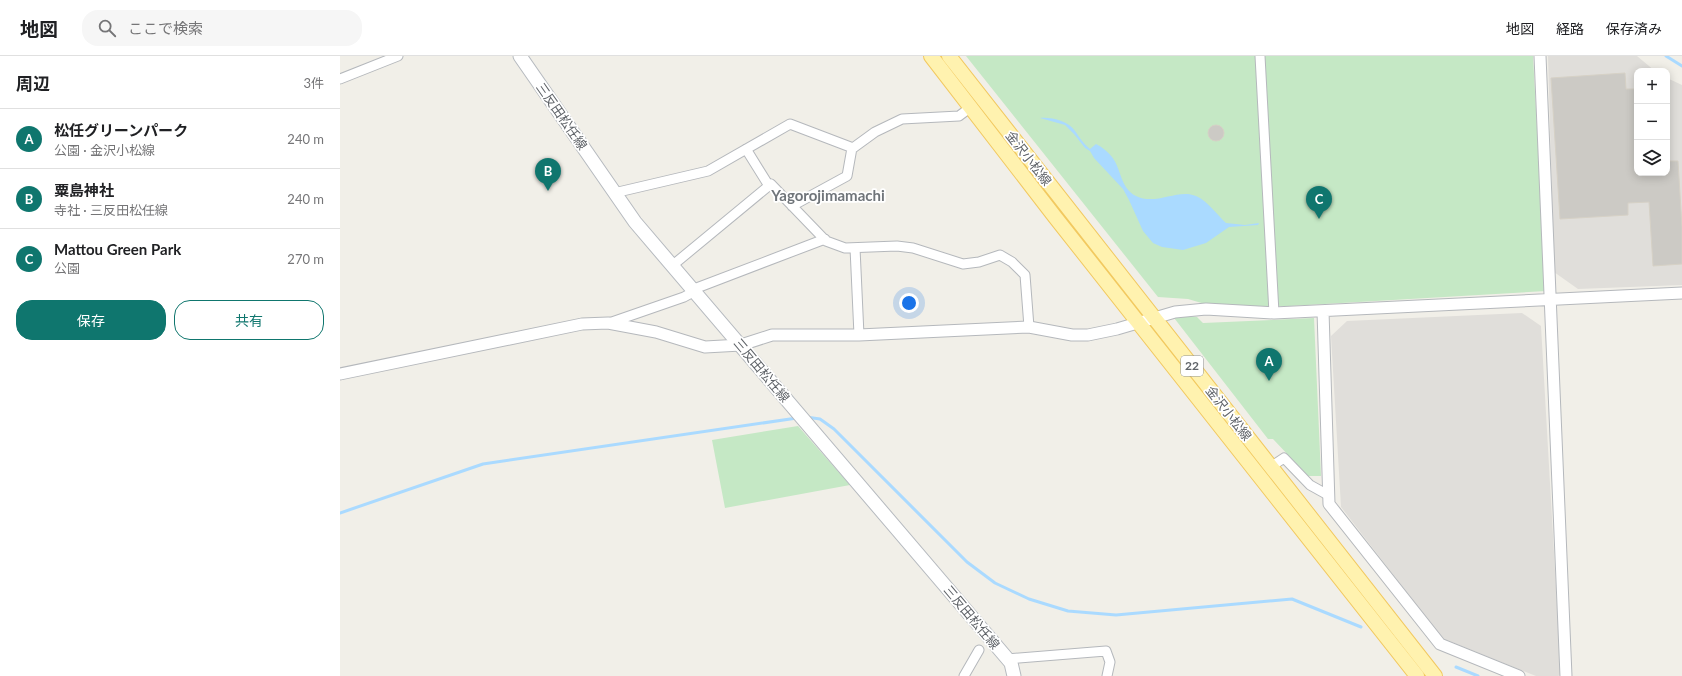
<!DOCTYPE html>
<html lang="ja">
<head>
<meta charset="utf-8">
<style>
  body { margin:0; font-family:Lato,"Noto Sans JP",sans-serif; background:#f6f6f6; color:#202124 }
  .controls { position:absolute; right:12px; top:12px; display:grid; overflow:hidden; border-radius:8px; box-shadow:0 2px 10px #0003 }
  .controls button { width:36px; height:36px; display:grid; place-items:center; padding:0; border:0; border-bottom:1px solid #e0e0e0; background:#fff; color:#202124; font:20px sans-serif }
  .you { position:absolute; left:569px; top:247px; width:14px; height:14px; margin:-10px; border:3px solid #fff; border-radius:50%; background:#1a73e8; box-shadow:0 0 0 6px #1a73e833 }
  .badge { display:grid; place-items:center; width:26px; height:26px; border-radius:50%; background:#0f766e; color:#fff; font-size:13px; font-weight:700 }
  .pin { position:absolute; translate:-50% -33px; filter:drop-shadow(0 1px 2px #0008) }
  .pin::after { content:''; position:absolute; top:21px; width:14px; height:12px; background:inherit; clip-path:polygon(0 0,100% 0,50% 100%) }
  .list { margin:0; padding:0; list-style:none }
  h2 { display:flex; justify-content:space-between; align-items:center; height:52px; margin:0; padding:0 16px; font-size:17px }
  h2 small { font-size:13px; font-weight:400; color:#757577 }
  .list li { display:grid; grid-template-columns:26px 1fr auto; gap:12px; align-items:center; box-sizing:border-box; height:60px; padding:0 16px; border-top:1px solid #e0e0e0 }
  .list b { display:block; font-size:15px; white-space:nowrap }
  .list p { margin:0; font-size:13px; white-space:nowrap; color:#757577 }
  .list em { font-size:13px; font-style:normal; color:#757577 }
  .actions { display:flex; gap:8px; padding:12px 16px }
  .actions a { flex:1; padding:9px 0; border:1px solid #0f766e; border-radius:16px; text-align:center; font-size:14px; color:#0f766e }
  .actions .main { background:#0f766e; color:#fff }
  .icon { flex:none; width:22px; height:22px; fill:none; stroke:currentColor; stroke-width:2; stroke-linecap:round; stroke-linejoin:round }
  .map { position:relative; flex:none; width:1342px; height:620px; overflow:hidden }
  header { display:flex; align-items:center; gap:24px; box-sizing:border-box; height:56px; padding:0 20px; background:#fff; border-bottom:1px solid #e0e0e0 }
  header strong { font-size:19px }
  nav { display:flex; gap:22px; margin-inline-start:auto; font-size:14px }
  .search { width:280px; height:36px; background:#f6f6f6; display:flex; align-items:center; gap:10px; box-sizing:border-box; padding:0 14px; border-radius:16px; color:#757577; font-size:15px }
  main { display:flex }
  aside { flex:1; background:#fff }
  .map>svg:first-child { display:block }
</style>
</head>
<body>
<header>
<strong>地図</strong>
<div class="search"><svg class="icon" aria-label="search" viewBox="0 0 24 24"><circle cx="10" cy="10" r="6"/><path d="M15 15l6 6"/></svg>ここで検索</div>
<nav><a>地図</a><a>経路</a><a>保存済み</a></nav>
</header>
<main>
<aside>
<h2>周辺<small>3件</small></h2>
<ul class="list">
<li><span class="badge">A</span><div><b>松任グリーンパーク</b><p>公園 · 金沢小松線</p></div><em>240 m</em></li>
<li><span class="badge">B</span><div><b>粟島神社</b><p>寺社 · 三反田松任線</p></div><em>240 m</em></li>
<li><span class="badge">C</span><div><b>Mattou Green Park</b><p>公園</p></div><em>270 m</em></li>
</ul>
<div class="actions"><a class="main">保存</a><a>共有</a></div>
</aside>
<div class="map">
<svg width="1342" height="620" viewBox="0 0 1342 620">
  <rect width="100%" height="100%" fill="#f1efe8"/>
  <path fill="#e0deda" d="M1208 0H1297L1315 15H1297V117H1327V22L1342 29V229L1238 233 1214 216Z
    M1182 257 1201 270 1221 619 1218 620H1196L1102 582 1001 451 991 280 1007 265Z"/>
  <path fill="#c5e8c5" d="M626 0H1193L1206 235 950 250 875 251 848 243 818 241Z
    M831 258 857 261 863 267 974 262 981 420H968L933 383H928Z
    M458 370 510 429 385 452 372 384Z"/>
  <path fill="#aadaff" d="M700 62C712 61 728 65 735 75 740 82 743 87 750 93L756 88C762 91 768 96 772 101 782 114 780 132 796 140 816 150 838 132 856 140 868 145 877 159 886 167L905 169 919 167 918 169 889 171 866 187 843 194 822 191 813 187 803 175 789 144 783 133 754 102 750 95 745 92 734 78 725 69Z"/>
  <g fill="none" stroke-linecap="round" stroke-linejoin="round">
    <path stroke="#aadaff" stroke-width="3" d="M1326 0 1342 10
      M466 361 480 363 494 373 627 506 655 527 689 543 728 555 776 559 952 543 1021 571
      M0 457 143 408 457 362
      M1116 611 1138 620"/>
  </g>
  <path fill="#cccac5" stroke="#d6d1c6" d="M1285 17 1286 33H1297V117H1327V105H1338L1342 171V208L1313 210 1309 146 1288 147V159L1220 163 1211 22Z
    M868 77a8 8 0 1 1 16 0a8 8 0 1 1-16 0Z"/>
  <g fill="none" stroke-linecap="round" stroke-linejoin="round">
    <defs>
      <path id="minor" d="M920 0 934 257
        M0 23 58 0
        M406 93 429 130
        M274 137 368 115 450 68 513 92 535 76 562 63 619 60 631 51
        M452 150 507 120 512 92
        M515 192 519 279
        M333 209 431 128 486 185 505 192 557 190 573 192 623 208 639 206 660 199 672 206 685 219 689 271
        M354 233 485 183
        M269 267 344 241 355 235
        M932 410 944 402 970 429 988 439
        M667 603 766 595 770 606 767 620
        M624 620 639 594"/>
      <path id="tertiary" d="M1200 0 1226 620
        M983 255 989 448 1100 588 1179 620
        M0 318 242 268 268 267 316 276 365 291 401 289 432 279H519L689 271 732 279H748L777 273 835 256 866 253 934 257 1342 237"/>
      <path id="secondary" d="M180 0 295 166 671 607 674 620"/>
      <path id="primary" d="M591 0 715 161 1077 620
        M609 0 1095 620"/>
    </defs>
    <use href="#minor" stroke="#b5b8bc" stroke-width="11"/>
    <use href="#tertiary" stroke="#b5b8bc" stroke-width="13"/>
    <use href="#secondary" stroke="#b6babf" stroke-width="15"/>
    <use href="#primary" stroke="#f2c960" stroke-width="16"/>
    <use href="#minor" stroke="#fff" stroke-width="9"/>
    <use href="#tertiary" stroke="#fff" stroke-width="11"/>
    <use href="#secondary" stroke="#fff" stroke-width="13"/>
    <use href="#primary" stroke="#fff2af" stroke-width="14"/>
  </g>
  <g text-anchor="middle" stroke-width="3.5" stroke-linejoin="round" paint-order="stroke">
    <rect fill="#fff" stroke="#8f9295" stroke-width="1" x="841" y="300" width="22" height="20" rx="3"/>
    <g font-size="12" font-weight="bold" fill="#5f6368">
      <text x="852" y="314">22</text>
    </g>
    <g font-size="13" fill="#5f6368" stroke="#fff">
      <text transform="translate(222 60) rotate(55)" y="5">三反田松任線</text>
      <text transform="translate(689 102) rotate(52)" y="5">金沢小松線</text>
      <text transform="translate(422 314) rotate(50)" y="5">三反田松任線</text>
      <text transform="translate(889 357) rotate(52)" y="5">金沢小松線</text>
      <text transform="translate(632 561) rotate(50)" y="5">三反田松任線</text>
    </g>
    <g font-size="15" font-weight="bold" fill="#70757a" stroke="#fff">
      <text x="488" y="145">Yagorojimamachi</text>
    </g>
  </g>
</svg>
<div class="controls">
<button>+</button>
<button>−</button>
<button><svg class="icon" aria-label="layers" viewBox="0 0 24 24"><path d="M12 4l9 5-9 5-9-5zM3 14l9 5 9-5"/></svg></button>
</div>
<div class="you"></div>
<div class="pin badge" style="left:929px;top:325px">A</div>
<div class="pin badge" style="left:208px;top:135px">B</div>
<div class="pin badge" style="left:979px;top:163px">C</div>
</div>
</main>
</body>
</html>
